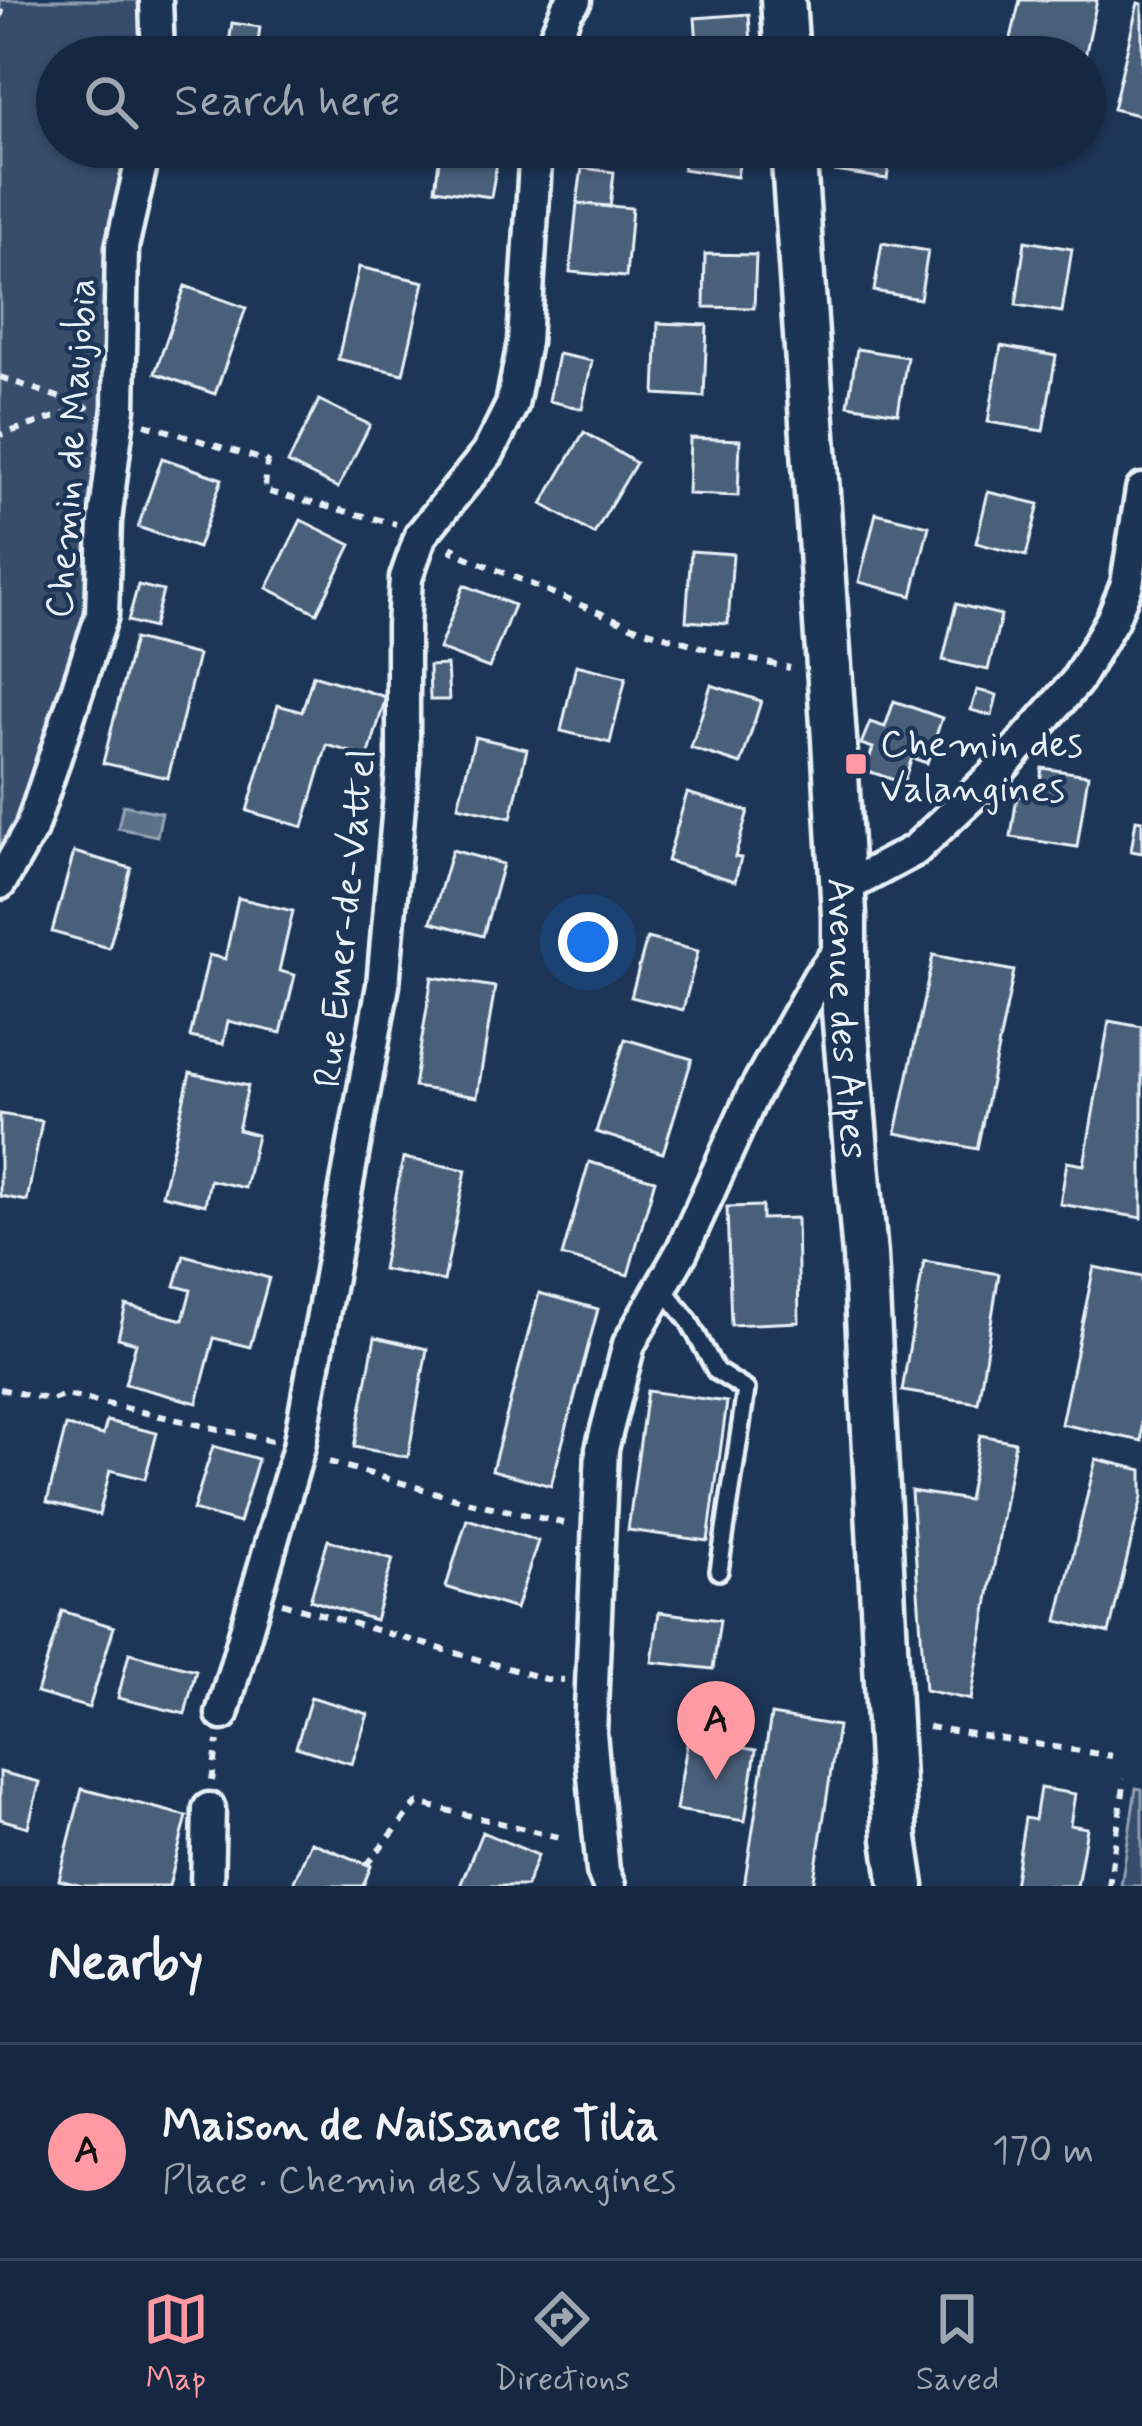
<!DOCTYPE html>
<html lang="en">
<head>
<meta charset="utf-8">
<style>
  body { margin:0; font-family:Mynerve,sans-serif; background:#23344c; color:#f1f3f6 }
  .you { position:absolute; left:588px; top:942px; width:42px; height:42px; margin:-30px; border:9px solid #fff; border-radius:50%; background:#1a73e8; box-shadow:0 0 0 18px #1a73e833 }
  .badge { display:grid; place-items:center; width:78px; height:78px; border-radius:50%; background:#ff9aa2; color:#111; font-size:39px; font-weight:700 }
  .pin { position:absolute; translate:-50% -99px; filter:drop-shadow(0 3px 6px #0008) }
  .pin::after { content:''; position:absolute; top:63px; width:42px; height:36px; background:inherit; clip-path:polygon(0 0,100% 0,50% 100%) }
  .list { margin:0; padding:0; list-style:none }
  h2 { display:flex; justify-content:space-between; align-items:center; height:156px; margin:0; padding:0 48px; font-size:51px }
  h2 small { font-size:39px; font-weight:400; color:#9ea6b1 }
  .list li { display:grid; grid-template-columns:78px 1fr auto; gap:36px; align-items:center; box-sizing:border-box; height:216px; padding:0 48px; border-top:3px solid #35445a }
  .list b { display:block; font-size:45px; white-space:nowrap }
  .list p { margin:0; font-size:39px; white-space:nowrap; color:#9ea6b1 }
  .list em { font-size:39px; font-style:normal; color:#9ea6b1 }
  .icon { flex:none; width:66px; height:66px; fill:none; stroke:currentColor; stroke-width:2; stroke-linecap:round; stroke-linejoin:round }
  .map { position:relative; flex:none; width:1142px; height:1886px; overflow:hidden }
  .search { position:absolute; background:#162841; box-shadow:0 3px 9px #0004; left:36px; right:36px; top:36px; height:132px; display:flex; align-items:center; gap:30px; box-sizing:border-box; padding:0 42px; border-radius:66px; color:#9ea6b1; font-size:45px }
  .sheet { height:372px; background:#162841 }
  nav { display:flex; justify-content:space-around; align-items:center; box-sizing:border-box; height:168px; border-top:3px solid #35445a; background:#162841; font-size:33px; color:#9ea6b1 }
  nav a { display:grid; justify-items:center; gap:6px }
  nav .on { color:#ff9aa2 }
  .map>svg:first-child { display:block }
</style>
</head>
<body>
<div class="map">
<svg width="1142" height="1886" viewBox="0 0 1142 1886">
  <rect width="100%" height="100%" fill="#1d3557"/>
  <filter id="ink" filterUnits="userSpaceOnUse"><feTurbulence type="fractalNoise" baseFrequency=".00833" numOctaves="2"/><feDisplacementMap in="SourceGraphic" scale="24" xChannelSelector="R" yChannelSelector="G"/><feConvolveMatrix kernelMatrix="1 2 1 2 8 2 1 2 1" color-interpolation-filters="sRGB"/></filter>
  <g filter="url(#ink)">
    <path fill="#374d6c" stroke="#909fb2" stroke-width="3" d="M0 0H152L154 57H57V147H140L91 602 47 758 0 858Z
      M1136 1788 1142 1789V1886H1121Z"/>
    <path fill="#5d7089" stroke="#95a4b5" stroke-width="3" d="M123 805 162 813 157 836 118 828Z"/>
    <path fill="#495e7a" stroke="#e8f1f8" stroke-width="3" d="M1020 0H1097L1085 57H1019L1007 55Z
      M1138 3 1142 4V116L1113 109Z
      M749 14 751 44 740 45 741 57H698L695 18Z
      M232 23 260 27 256 57H227Z
      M200 147H276L275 157Z
      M441 147H479L477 159 497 163 491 197 435 189Z
      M687 147H742L737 177 683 169Z
      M839 147H892L887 179 835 171Z
      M582 168 614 172 610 207 577 203Z
      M577 203 632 208 626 277 570 272Z
      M1025 241 1072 249 1062 312 1016 305Z
      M882 243 928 251 920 299 874 291Z
      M705 254 756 255 754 308 704 307Z
      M359 267 424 282 403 374 338 359Z
      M185 286 246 308 215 394 155 373Z
      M658 323 707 325 704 397 655 394Z
      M1001 346 1056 356 1043 431 988 422Z
      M857 349 907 357 898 413 848 405Z
      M558 354 592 361 582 409 549 401Z
      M319 400 370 425 338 488 288 463Z
      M584 432 636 463 594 534 542 504Z
      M690 438 740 440 738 496 688 494Z
      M162 458 222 479 198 548 138 527Z
      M988 492 1039 504 1026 556 976 543Z
      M876 513 929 526 912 596 859 582Z
      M301 520 351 545 317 613 267 588Z
      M691 551 733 554 728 624 686 621Z
      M138 585 163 591 153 628 128 621Z
      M464 585 514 605 489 668 439 649Z
      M956 604 1001 615 988 670 943 660Z
      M134 639 198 655 168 778 103 763Z
      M447 665 449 700H430L429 666Z
      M576 665 626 677 610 743 561 731Z
      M313 675 386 697 368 757 327 745 303 827 247 811 278 705 302 712Z
      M711 685 761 701 741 764 691 748Z
      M977 690 997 695 992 716 971 710Z
      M894 701 942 718 927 763 912 758 903 783 865 770 873 748 861 744 870 722 885 727Z
      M475 737 527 749 511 818 458 806Z
      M1042 768 1088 775 1077 847 1011 837 1017 796 1038 799Z
      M687 793 748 811 735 857 741 858 735 881 667 861Z
      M1136 820 1142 821V853L1131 851Z
      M452 850 503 864 483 936 431 922Z
      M74 852 131 868 109 948 52 932Z
      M238 898 293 911 279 971 295 975 281 1033 228 1021 223 1044 190 1037 209 955 225 959Z
      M647 938 698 951 683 1010 631 997Z
      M933 955 1014 971 977 1149 896 1133Z
      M432 977 495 987 477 1097 414 1087Z
      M1109 1021 1142 1027V1218L1060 1204 1067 1162 1084 1165Z
      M625 1039 692 1059 663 1153 596 1132Z
      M190 1073 248 1086 238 1130 257 1135 245 1188 210 1180 205 1205 162 1195Z
      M0 1114 42 1121 27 1201 0 1196Z
      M403 1158 466 1170 444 1281 382 1269Z
      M589 1162 655 1180 628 1275 562 1256Z
      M762 1206V1219L797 1218 799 1322 731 1325 727 1207Z
      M184 1255 269 1278 250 1347 214 1338 197 1403 125 1384 136 1343 118 1338 126 1305 183 1320 191 1290 175 1286Z
      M924 1261 999 1274 978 1403 902 1391Z
      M1094 1267 1142 1277V1441L1061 1424Z
      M539 1293 598 1309 551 1486 492 1470Z
      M375 1337 427 1349 408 1457 354 1447Z
      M647 1391 727 1402 708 1541 628 1530Z
      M107 1421 157 1433 145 1479 110 1470 99 1515 47 1502 66 1426 103 1435Z
      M980 1435 1015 1442 971 1700 925 1690 911 1491 968 1500Z
      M213 1446 258 1459 239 1523 193 1510Z
      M1096 1459 1142 1470V1497L1109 1633 1057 1621Z
      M467 1519 538 1541 516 1609 446 1587Z
      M328 1540 393 1559 375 1620 310 1600Z
      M62 1611 114 1627 89 1708 37 1693Z
      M659 1612 720 1620 713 1669 652 1662Z
      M129 1653 196 1670 185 1714 118 1698Z
      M311 1697 368 1714 352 1764 296 1747Z
      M771 1715 838 1726 813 1886H744Z
      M688 1739 756 1750 745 1821 676 1810Z
      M0 1772 40 1782 28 1827 0 1819Z
      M1040 1788 1075 1794 1070 1825 1087 1828 1077 1886H1014L1025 1818 1035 1820Z
      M82 1789 187 1816 169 1886H82L59 1880Z
      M482 1832 538 1855 526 1886H460Z
      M311 1842 371 1866 363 1886H292Z"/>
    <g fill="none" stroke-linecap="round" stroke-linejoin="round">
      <defs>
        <path id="service" d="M662 1287 689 1321 716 1371 746 1390 719 1571"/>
        <path id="minor" d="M156 0 158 57
          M547 57 567 9 575 0
          M0 883 31 829 102 615 105 521 119 408 122 247 145 147
          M842 889 915 850 1000 769 1076 682 1112 620 1127 584 1142 490
          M222 1714 299 1447 383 985 403 760V626L406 578 421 535 488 453 512 405 524 342 536 147
          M207 1886 209 1809
          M609 1886 603 1871 590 1733 602 1449 629 1344 682 1251 752 1096 819 977 845 943"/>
        <g id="secondary">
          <path d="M783 0 787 57"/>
          <path id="s1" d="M793 147 834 739 844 914V1011L865 1256 895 1839 902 1886"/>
        </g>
      </defs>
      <use href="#service" stroke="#e8f1f8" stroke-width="24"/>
      <use href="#minor" stroke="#e8f1f8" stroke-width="39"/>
      <use href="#secondary" stroke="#e8f1f8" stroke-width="51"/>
      <path stroke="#e8f1f8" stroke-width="6" stroke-dasharray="9 9" stroke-linecap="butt" d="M0 18 5 0
        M0 377 87 407 0 435
        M145 424 267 461 265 491 396 524
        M455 546 452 551 631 626 725 654 790 668
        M0 1389 52 1400 66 1395 272 1441
        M329 1462 465 1501 572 1525
        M282 1603 545 1679 564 1680
        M928 1727 1112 1756
        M212 1781 218 1741
        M367 1865 417 1803 567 1839
        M1109 1886 1125 1779"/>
      <use href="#service" stroke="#1d3557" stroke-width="15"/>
      <use href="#minor" stroke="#1d3557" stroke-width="30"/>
      <use href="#secondary" stroke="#1d3557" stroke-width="42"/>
    </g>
  </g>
  <rect fill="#ff9aa2" stroke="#1d3557" stroke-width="4.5" x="844" y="752" width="24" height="24" rx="6"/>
  <g text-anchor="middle" stroke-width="9" stroke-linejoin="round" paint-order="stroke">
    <g font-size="39" fill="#e8f1f8" stroke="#1d3557">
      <text transform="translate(69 448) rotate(-86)" y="14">Chemin de Maujobia</text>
      <text transform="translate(343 918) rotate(-84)" y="14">Rue Emer-de-Vattel</text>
      <text dy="14" stroke="none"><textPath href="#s1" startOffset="873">Avenue des Alpes</textPath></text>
    </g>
    <g font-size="39" fill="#e8f1f8" stroke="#1d3557" text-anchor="start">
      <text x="880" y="756">Chemin des<tspan x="880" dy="45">Valangines</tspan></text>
    </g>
  </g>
</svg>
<div class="you"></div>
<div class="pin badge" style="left:716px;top:1780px">A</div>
<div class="search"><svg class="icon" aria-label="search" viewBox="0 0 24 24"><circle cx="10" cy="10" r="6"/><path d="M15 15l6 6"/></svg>Search here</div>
</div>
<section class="sheet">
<h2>Nearby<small></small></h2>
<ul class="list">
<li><span class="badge">A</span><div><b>Maison de Naissance Tilia</b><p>Place · Chemin des Valangines</p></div><em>170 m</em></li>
</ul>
</section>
<nav>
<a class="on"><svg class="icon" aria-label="map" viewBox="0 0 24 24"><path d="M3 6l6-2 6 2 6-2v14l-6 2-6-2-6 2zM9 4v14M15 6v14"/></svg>Map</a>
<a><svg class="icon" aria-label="directions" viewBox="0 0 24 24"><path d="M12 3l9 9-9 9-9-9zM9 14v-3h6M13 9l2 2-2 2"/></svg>Directions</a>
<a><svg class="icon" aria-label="saved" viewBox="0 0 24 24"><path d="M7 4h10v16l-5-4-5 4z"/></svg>Saved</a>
</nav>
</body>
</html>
